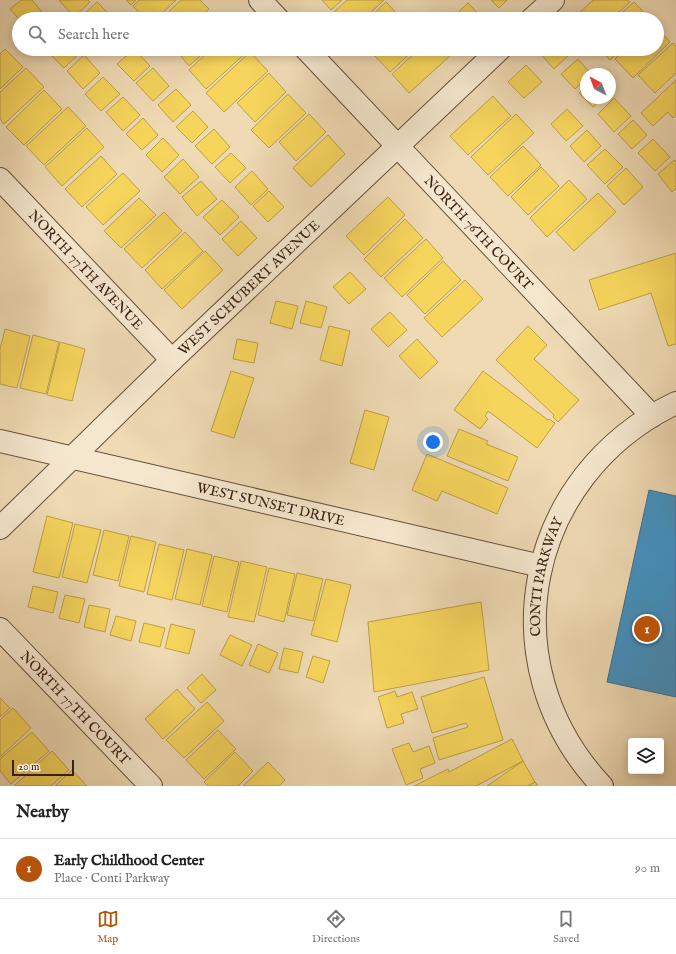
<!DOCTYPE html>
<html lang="en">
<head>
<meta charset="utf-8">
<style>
  body { margin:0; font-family:"IM FELL English",serif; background:#f6f6f6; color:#222 }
  .controls { position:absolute; right:12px; bottom:12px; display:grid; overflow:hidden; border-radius:4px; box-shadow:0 2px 10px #0003 }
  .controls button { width:36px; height:36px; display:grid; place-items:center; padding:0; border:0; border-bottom:1px solid #e0e0e0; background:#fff; color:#222; font:20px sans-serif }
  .compass { position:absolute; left:580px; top:68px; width:36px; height:36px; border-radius:50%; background:#fff; box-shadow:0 2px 10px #0003; rotate:318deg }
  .scale { position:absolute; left:12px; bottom:10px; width:62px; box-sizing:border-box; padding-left:4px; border:2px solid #392213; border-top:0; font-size:11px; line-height:14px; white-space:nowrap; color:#392213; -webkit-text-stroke:3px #f5e7ce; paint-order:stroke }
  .you { position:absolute; left:433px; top:442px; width:14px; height:14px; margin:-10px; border:3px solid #fff; border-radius:50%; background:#1a73e8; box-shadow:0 0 0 6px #1a73e833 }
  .badge { display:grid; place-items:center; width:26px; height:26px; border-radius:50%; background:#b45309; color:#fff; font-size:13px; font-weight:700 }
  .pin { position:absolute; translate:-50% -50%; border:2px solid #fff; box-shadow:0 1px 4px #0006 }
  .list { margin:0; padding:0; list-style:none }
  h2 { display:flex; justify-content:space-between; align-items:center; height:52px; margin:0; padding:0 16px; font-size:17px }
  h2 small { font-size:13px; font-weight:400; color:#767676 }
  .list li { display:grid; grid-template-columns:26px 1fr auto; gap:12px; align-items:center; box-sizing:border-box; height:60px; padding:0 16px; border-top:1px solid #e0e0e0 }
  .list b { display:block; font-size:15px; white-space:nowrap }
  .list p { margin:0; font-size:13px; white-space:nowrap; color:#767676 }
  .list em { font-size:13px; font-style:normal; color:#767676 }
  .icon { flex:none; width:22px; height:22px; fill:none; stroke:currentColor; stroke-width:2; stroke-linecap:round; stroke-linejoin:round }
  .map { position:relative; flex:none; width:676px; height:786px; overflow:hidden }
  .search { position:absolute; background:#fff; box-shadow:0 2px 10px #0003; left:12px; right:12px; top:12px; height:44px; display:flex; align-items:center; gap:10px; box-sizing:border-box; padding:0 14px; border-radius:22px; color:#767676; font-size:15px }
  .sheet { height:112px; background:#fff }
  nav { display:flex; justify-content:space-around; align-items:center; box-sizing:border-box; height:56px; border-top:1px solid #e0e0e0; background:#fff; font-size:11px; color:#767676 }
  nav a { display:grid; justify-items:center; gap:2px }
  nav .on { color:#b45309 }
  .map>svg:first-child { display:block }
</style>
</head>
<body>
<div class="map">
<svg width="676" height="786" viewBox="0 0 676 786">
  <rect width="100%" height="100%" fill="#efdab4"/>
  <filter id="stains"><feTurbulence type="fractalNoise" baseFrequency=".005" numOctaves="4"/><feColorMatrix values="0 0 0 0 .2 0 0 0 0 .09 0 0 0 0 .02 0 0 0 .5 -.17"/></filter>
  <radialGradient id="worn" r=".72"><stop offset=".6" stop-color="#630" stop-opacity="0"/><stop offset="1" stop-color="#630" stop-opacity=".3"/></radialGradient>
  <path fill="#f6d55c" stroke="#bd9f46" d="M21 0H32L42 12 35 19H19L10 9Z
    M59 0H88L90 2 74 17Z
    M126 0H136L131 5Z
    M139 0H176L156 19H145L133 6Z
    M181 0H200L209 9 198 19H161Z
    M322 0H342L331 10Z
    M347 0H384L364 19H339L333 13Z
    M491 0H507L499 8Z
    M593 0H628L630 2 612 19H573Z
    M97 2 114 19H79Z
    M386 2 402 19H368Z
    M634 2 650 19H615Z
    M468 3 483 19H451Z
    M212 12 218 19H203Z
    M45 15 49 19H41Z
    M657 28 670 42 633 78 615 59 625 49H657Z
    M673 43 676 46V73L655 93 638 75Z
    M5 49 23 67 0 89V54Z
    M51 49H78L81 52 64 68 48 52Z
    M134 49 150 66 134 81 117 64Z
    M175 49H208L189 66Z
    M211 49H247L248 51 206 89 189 70Z
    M377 49H415L390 72 372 53Z
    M419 49H446L451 55 409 93 392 74Z
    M542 49H569L572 52 554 69 539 52Z
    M599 49H622L610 60Z
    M250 52 268 71 224 112 206 93Z
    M84 55 100 73 83 89 67 71Z
    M578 59 591 74H586V79L575 89 561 74Z
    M526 65 542 82 524 98 508 82Z
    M26 68 44 87 4 124 0 119V92Z
    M153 68 169 86 153 101 136 83Z
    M269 73 286 92 255 122 237 103Z
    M103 77 120 94 101 111 85 94Z
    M676 80V115L673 118 668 112 653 126 641 113Z
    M586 86V98H603L593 107 579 93Z
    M176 89 191 105 173 122 158 105Z
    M44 90 62 109 24 145 6 127Z
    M288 94 306 113 269 148 251 130Z
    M493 96 511 116 468 155 450 136Z
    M123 97 140 115 123 131 106 112Z
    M614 98 631 116 614 132 598 114Z
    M68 107 86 126 44 165 26 146Z
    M567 109 583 126 566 141 551 124Z
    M193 111 208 127 192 143 176 127Z
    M309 114 326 132 296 161 279 142Z
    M516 114 534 133 488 175 471 157Z
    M143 118 158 135 142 150 126 134Z
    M633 120 647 135 632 149 618 134Z
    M87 128 104 147 62 186 45 167Z
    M214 129 230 147 212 164 195 146Z
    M587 130 601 146 584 162 570 146Z
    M328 135 345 154 311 187 293 168Z
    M163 138 179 155 162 172 146 155Z
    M653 139 670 157 655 171 638 153Z
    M523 146 541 165 508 196 490 177Z
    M605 149 623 167 605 184 587 165Z
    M231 153 246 168 230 183 215 167Z
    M101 156 117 174 82 207 65 189Z
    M183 159 199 177 180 194 164 177Z
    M674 160 676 162V188L672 192 658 174Z
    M541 167 559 186 528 215 511 197Z
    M626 168 643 187 624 205 607 186Z
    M252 171 268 189 251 205 235 187Z
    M123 173 140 191 103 225 86 207Z
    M569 180 587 199 547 237 530 218Z
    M201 181 217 199 197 216 182 197Z
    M269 191 284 207 268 222 253 206Z
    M598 193 616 212 574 251 556 232Z
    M388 197 405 215 364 255 346 236Z
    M139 198 156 215 121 248 104 231Z
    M222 200 239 217 220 235 203 217Z
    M164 212 182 231 142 268 124 249Z
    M405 219 423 238 381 277 364 259Z
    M241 221 257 238 238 256 222 239Z
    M185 232 203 251 162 289 145 270Z
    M426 239 443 258 402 297 384 278Z
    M205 251 223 270 182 309 164 290Z
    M676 253V344L668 346 651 293 599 310 589 280Z
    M443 261 461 280 425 314 407 295Z
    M350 272 366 289 349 304 333 287Z
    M465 280 483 299 442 337 424 318Z
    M276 301 298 306 292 329 270 323Z
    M306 301 327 307 321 328 300 323Z
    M390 312 407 330 388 347 371 329Z
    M329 326 350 331 342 366 320 360Z
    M528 326 547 345 534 359 579 400 558 422 553 417 554 415 496 360Z
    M5 329 30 336 17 388 0 384V349Z
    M33 335 59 342 46 394 20 388Z
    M237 339 258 343 254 363 233 359Z
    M417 339 438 362 420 379 399 356Z
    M60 342 85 349 72 401 47 395Z
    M231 371 254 378 234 438 211 431Z
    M483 371 548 420 549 419 555 423 537 448 488 411 485 416 488 419 480 429 454 410Z
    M365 410 389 417 374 470 350 463Z
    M459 429 488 441 486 444 518 457 508 481 447 456Z
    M427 454 508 488 497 514 442 491 437 501 412 490Z
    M47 516 73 523 59 578 33 572Z
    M75 524 101 530 87 583 62 577Z
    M104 530 129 536 118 581 93 575Z
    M131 536 156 542 144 592 119 586Z
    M159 544 184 550 172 600 147 594Z
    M187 549 212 555 200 605 175 599Z
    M214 556 239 562 227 612 202 606Z
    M241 561 267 567 254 622 228 617Z
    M269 568 295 574 284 622 258 615Z
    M297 573 323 579 313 621 287 615Z
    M326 579 351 585 337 642 311 635Z
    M33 586 58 592 53 613 28 607Z
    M65 595 85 599 79 623 59 618Z
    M481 602 489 670 374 692 368 622Z
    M89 605 110 609 105 632 84 627Z
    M116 616 136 621 131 641 110 635Z
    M144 623 165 628 160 647 139 642Z
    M171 624 195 630 189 654 165 648Z
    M230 635 252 645 242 666 220 655Z
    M258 644 278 653 269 673 249 665Z
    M284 648 303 652 298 673 279 669Z
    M313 656 330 661 323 683 306 677Z
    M202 674 216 690 201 703 187 688Z
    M484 677 503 740 439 760 433 738 468 727 466 723 432 733 421 697Z
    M177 689 195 709 163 739 145 719Z
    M395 691 397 697 412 692 418 709 401 714 404 723 387 728 378 697Z
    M0 698 10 708 0 717Z
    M207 702 224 721 184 758 166 740Z
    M13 708 31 728 0 757V720Z
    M218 730 236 749 204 779 186 760Z
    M32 732 49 751 11 784 0 771V759Z
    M512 739 523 761 476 786H414L448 769 449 772Z
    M409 743 413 752 429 746 435 763 420 769 423 778 406 785 392 749Z
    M52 751 69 770 51 786H14Z
    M235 752 253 771 238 786H208L204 782Z
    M523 761 535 782 528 786H487Z
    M268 762 285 780 279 786H243Z
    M72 770 87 786H55Z
    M535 782 538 786H528Z"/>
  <path fill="#4393c3" stroke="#40718e" d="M649 490 676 496V697L607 682Z"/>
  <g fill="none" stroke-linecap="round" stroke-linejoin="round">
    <defs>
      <g id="minor">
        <path d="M260 0 278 19"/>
        <path d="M532 19 553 0"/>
        <path id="s1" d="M306 49 652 416"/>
        <path id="s2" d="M0 179 172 360"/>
        <path id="s3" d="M0 441 541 566"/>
        <path id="s4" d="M0 528 172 360 500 49"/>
        <path id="s5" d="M0 629 151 786"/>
        <path id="s6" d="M602 786C487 664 525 475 676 403"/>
      </g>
    </defs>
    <use href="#minor" stroke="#66503b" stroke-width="24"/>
    <use href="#minor" stroke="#f5e7ce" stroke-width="22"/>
  </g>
  <g text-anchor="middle" stroke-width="4" stroke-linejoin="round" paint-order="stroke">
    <g font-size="14" fill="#392213" stroke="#f5e7ce">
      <text dy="5" stroke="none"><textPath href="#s1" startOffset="252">NORTH 76TH COURT</textPath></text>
      <text dy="5" stroke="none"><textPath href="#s2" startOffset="125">NORTH 77TH AVENUE</textPath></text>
      <text dy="5" stroke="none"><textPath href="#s4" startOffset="346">WEST SCHUBERT AVENUE</textPath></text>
      <text dy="5" stroke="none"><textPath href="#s3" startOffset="278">WEST SUNSET DRIVE</textPath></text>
      <text dy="5" stroke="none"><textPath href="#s6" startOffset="228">CONTI PARKWAY</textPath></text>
      <text dy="5" stroke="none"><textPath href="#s5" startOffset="109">NORTH 77TH COURT</textPath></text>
    </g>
  </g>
  <rect width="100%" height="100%" filter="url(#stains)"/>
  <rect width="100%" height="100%" fill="url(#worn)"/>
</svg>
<div class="controls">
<button><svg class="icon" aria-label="layers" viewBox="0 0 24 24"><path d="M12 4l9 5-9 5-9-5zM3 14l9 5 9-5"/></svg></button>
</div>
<svg class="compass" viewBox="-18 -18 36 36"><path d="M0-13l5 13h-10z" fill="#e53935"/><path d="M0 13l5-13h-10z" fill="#767676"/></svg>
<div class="scale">20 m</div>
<div class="you"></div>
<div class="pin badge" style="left:647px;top:629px">1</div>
<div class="search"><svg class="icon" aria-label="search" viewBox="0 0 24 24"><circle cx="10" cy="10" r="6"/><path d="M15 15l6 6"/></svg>Search here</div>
</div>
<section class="sheet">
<h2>Nearby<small></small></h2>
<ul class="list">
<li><span class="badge">1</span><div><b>Early Childhood Center</b><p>Place · Conti Parkway</p></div><em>90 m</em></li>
</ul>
</section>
<nav>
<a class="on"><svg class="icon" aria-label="map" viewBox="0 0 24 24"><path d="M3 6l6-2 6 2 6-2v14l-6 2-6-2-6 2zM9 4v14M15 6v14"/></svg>Map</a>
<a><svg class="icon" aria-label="directions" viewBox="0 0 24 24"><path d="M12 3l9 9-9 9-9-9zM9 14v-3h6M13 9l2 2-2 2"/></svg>Directions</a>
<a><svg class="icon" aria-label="saved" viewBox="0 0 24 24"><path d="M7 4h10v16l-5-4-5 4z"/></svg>Saved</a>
</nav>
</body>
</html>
